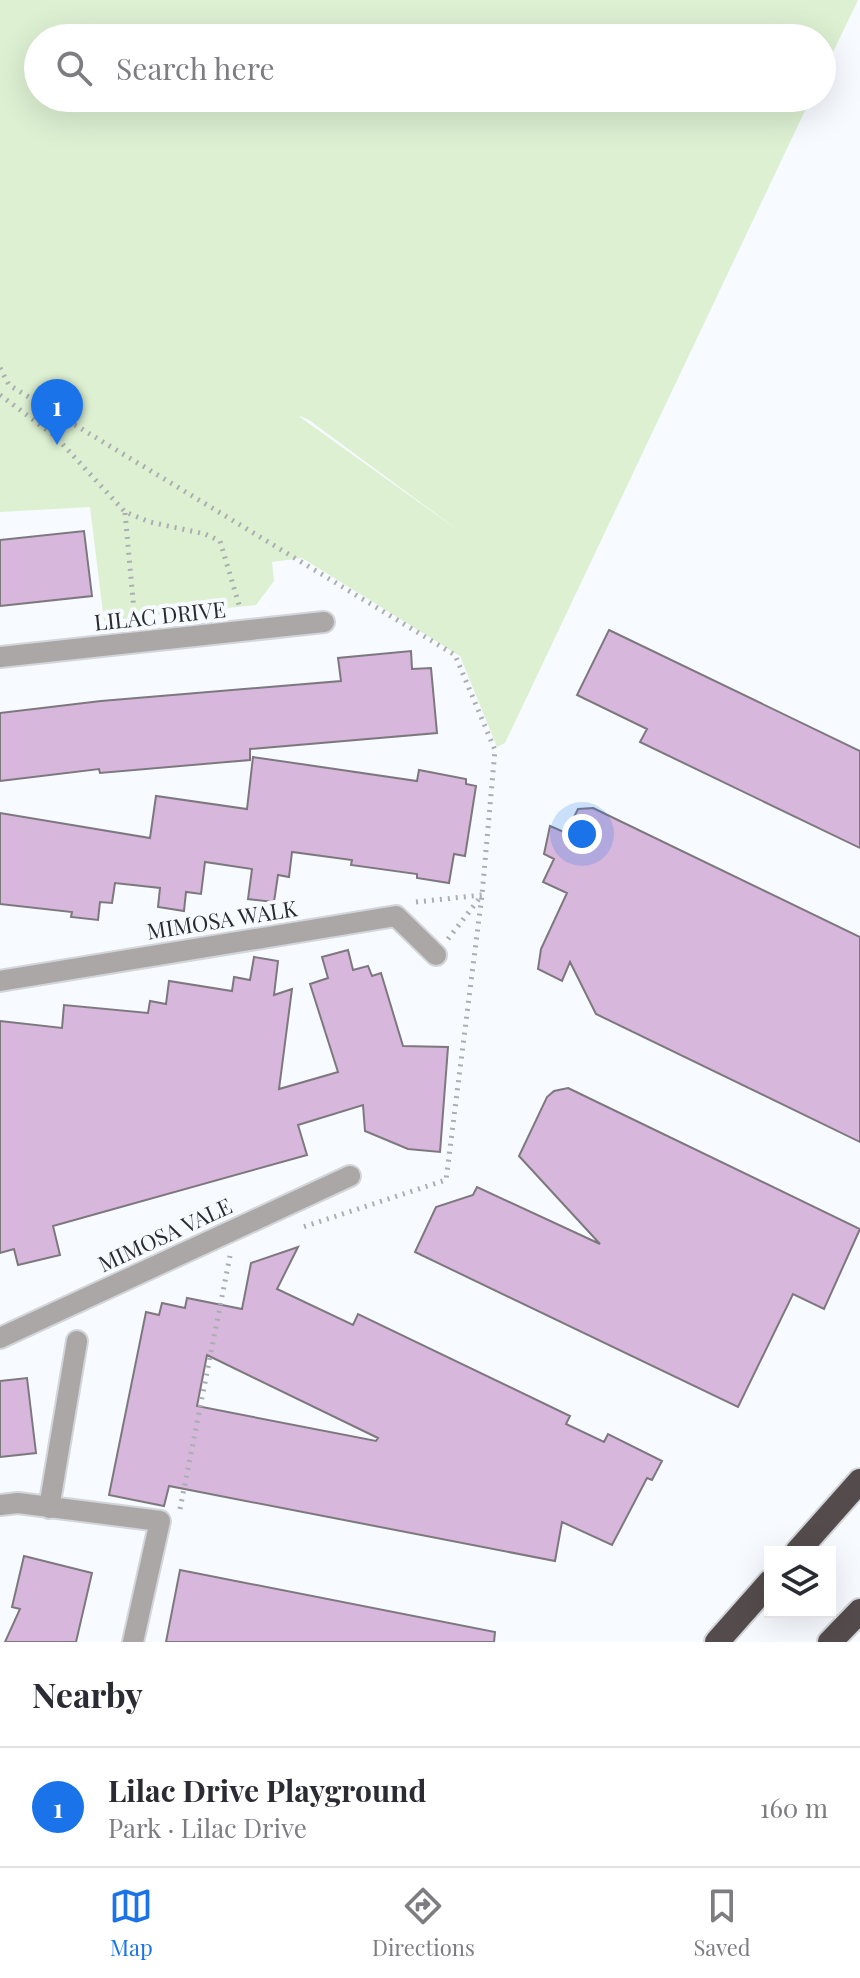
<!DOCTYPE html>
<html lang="en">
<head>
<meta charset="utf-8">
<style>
  body { margin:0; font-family:"Playfair Display",serif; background:#f7f7f7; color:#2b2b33 }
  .controls { position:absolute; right:24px; bottom:24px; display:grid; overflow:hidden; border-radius:0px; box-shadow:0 8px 32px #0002 }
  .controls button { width:72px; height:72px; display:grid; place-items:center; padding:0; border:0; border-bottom:2px solid #e1e1e2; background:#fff; color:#2b2b33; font:40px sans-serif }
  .you { position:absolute; left:582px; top:834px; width:28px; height:28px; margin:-20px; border:6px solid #fff; border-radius:50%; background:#1a73e8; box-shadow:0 0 0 12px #1a73e833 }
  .badge { display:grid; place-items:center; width:52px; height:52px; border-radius:50%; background:#1a73e8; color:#fff; font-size:26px; font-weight:700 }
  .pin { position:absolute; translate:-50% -66px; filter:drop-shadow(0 2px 4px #0008) }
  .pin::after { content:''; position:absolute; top:42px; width:28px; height:24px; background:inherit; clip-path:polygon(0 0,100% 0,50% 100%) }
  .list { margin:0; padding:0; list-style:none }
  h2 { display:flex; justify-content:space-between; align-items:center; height:104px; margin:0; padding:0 32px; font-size:34px }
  h2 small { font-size:26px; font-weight:400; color:#7c7c81 }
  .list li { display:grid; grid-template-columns:52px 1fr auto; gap:24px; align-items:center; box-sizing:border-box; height:120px; padding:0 32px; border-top:2px solid #e1e1e2 }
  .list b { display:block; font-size:30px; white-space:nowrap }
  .list p { margin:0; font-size:26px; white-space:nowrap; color:#7c7c81 }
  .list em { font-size:26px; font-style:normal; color:#7c7c81 }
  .icon { flex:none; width:44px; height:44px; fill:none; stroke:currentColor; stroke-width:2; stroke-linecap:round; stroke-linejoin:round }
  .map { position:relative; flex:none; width:860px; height:1642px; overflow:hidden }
  .search { position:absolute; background:#fff; box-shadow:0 8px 32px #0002; left:24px; right:24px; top:24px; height:88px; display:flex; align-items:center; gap:20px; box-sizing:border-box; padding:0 28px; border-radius:44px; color:#7c7c81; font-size:30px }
  .sheet { height:224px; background:#fff }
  nav { display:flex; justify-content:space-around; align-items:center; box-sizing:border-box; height:112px; border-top:2px solid #e1e1e2; background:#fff; font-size:22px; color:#7c7c81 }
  nav a { display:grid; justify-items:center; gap:4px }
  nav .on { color:#1a73e8 }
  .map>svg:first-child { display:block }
</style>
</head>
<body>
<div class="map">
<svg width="860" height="1642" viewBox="0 0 860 1642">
  <rect width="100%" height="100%" fill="#f7fafe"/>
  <path fill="#ddf0d2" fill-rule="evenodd" d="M0 0H858L822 75V38H38V98H811L505 743 497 747 460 656 302 558 272 562 274 581 256 605 104 621 90 507 0 512ZM300 416 309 420 466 536 300 417Z"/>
  <path fill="#d8b7dc" stroke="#7d787e" stroke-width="2" fill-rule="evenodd" d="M84 531 92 596 0 606V540Z
    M609 630 860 751V848L640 742 647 729 577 695Z
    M411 651 412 669 431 668 437 733 250 749V760L100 773 99 769 0 781V713L101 701 341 681 338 658Z
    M253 757 417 781 419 770 466 779V784L476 786 465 856 454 854 449 883 417 878V874L351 865 352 860 292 852 289 877 278 875 274 902 248 899 252 869 205 862 201 894 186 892 184 911 158 907 160 888 115 883 112 903 100 902 98 920 71 917 72 912 0 904V813L150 838 156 796 247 809Z
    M593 808 860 937V1142L596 1014 570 962 562 981 538 969 541 949 567 893 543 882 554 859 544 854 550 826 566 833 578 809Z
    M348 950 353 970 368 966 372 976 381 973 403 1046 448 1047 440 1152 408 1149 365 1131 363 1105 298 1125 307 1155 53 1226 60 1255 18 1265 14 1249 0 1253V1021L62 1028 64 1005 148 1013 150 1001 166 1004 169 981 232 991 234 977 250 980 254 957 278 961 274 995 292 989 279 1089 338 1072 310 984 328 978 322 957Z
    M568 1088 860 1229 824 1309 793 1294 738 1407 415 1252 436 1207 473 1195 477 1187 600 1244 519 1156 547 1097 554 1091Z
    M298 1247 277 1289 353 1325 358 1314 570 1416 566 1424 604 1442 608 1434 662 1461 652 1480 647 1478 612 1545 562 1522 555 1561 169 1486 164 1506 109 1495 146 1312 159 1315 162 1303 185 1308 187 1298 242 1309 251 1263ZM207 1355 378 1438 376 1441 197 1406Z
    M27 1378 36 1453 0 1457V1381Z
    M24 1556 92 1573 76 1642H5L20 1609 12 1607Z
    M180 1570 495 1632 494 1642H166Z"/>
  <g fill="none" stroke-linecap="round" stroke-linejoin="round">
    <defs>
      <path id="minor" d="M0 657 324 622
        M0 981 396 916 436 955
        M0 1338 350 1176
        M0 1505 18 1503 160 1521 133 1642
        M49 1508 77 1341"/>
      <path id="motorway" d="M797 1552 860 1481
        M717 1642 770 1582
        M830 1642 860 1611"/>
    </defs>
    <use href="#minor" stroke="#d2d5d9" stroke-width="24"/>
    <use href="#motorway" stroke="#d2d5d9" stroke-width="28"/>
    <path stroke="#abaeb1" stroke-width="5" stroke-dasharray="2 6" stroke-linecap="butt" d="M0 368 9 385 455 655 495 750 482 895 446 1180 300 1228
      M0 395 55 436 125 512 150 522 205 534 220 541 240 608
      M125 513 135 621
      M416 902 482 895 448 939
      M180 1509 230 1256"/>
    <use href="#minor" stroke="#aca7a7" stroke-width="20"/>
    <use href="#motorway" stroke="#544c4c" stroke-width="24"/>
  </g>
  <g text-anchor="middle" stroke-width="8" stroke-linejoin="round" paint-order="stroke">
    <g font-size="22" fill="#292b2e" stroke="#f7fafe">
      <text transform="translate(160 616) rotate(-6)" y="8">LILAC DRIVE</text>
      <text transform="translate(222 920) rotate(-9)" y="8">MIMOSA WALK</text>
      <text transform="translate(165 1235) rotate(-25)" y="8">MIMOSA VALE</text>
    </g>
  </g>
</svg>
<div class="controls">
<button><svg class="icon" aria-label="layers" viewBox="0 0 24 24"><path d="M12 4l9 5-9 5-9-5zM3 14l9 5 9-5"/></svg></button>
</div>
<div class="you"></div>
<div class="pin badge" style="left:57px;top:445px">1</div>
<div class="search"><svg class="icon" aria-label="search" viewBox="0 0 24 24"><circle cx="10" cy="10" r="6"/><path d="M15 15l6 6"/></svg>Search here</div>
</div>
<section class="sheet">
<h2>Nearby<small></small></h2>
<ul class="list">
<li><span class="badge">1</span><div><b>Lilac Drive Playground</b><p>Park · Lilac Drive</p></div><em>160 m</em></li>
</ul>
</section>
<nav>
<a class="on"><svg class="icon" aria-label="map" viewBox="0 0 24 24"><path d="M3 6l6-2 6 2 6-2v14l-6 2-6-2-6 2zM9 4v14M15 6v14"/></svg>Map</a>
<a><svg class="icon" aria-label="directions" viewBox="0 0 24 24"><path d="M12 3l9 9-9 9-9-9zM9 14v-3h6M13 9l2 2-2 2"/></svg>Directions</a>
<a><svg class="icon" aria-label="saved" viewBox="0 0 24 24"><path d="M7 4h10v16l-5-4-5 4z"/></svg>Saved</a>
</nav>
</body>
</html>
